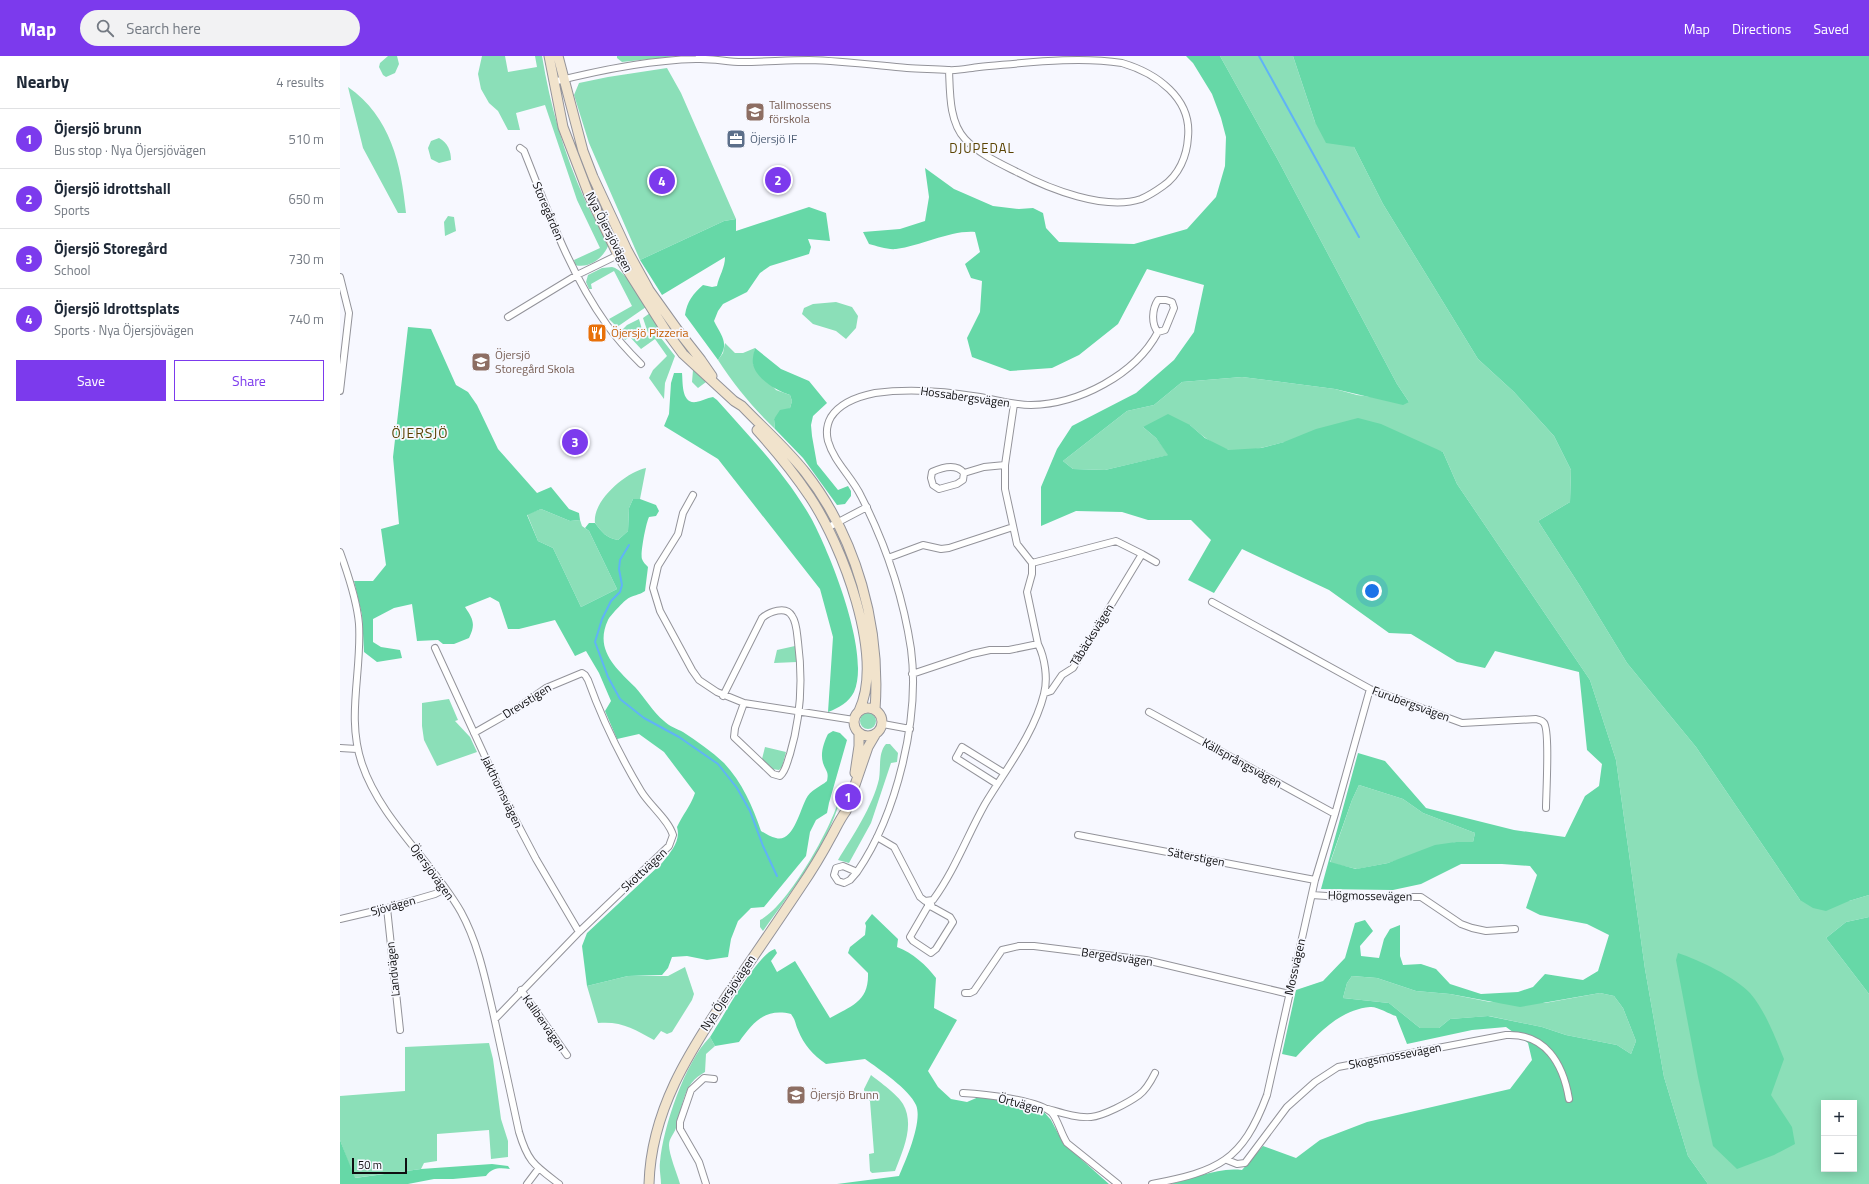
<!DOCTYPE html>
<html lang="en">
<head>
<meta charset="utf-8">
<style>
  body { margin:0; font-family:"Titillium Web",sans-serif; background:#f2f2f3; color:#1f2937 }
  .controls { position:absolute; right:12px; bottom:12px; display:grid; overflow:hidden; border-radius:0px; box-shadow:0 2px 10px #0003 }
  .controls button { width:36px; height:36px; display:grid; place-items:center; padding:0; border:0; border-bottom:1px solid #e0e1e3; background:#fff; color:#1f2937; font:20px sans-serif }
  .scale { position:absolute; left:12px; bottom:10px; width:55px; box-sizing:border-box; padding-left:4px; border:2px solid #0f0f11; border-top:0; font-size:11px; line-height:14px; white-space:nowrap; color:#0f0f11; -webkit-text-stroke:3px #f7f8ff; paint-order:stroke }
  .you { position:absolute; left:1032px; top:535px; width:14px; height:14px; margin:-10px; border:3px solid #fff; border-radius:50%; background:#1a73e8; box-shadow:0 0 0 6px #1a73e833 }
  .badge { display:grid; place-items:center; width:26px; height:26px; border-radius:50%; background:#7c3aed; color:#fff; font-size:13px; font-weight:700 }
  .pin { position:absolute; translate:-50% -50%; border:2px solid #fff; box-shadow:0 1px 4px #0006 }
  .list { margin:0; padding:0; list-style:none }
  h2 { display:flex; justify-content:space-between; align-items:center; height:52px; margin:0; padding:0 16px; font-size:17px }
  h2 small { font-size:13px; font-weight:400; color:#747a83 }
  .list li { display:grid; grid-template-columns:26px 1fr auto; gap:12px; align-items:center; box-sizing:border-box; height:60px; padding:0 16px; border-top:1px solid #e0e1e3 }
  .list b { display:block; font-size:15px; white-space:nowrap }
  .list p { margin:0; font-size:13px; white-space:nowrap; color:#747a83 }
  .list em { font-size:13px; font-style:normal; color:#747a83 }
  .actions { display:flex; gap:8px; padding:12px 16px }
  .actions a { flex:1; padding:9px 0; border:1px solid #7c3aed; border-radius:0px; text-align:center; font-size:14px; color:#7c3aed }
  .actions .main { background:#7c3aed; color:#fff }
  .icon { flex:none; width:22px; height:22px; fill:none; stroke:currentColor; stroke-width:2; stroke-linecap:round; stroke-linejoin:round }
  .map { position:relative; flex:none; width:1529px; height:1128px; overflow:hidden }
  header { display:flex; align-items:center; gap:24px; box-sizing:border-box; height:56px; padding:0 20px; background:#7c3aed; color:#fff }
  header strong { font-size:19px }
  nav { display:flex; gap:22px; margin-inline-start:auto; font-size:14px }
  .search { width:280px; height:36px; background:#f2f2f3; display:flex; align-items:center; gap:10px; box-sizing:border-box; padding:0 14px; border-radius:22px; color:#747a83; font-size:15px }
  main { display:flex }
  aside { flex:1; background:#fff }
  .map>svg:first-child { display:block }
</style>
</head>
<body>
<header>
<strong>Map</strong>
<div class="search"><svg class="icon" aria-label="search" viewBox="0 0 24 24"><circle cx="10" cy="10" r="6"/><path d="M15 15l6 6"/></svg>Search here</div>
<nav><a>Map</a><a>Directions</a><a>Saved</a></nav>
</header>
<main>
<aside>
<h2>Nearby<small>4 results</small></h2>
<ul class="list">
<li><span class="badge">1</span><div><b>Öjersjö brunn</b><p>Bus stop · Nya Öjersjövägen</p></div><em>510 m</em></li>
<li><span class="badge">2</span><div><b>Öjersjö idrottshall</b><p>Sports</p></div><em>650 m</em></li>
<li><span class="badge">3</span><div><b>Öjersjö Storegård</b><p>School</p></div><em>730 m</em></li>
<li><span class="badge">4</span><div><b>Öjersjö Idrottsplats</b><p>Sports · Nya Öjersjövägen</p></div><em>740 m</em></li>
</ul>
<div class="actions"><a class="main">Save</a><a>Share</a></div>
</aside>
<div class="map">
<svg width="1529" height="1128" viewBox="0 0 1529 1128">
  <rect width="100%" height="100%" fill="#f7f8ff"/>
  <path fill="#8bdfb8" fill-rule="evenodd" d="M48 0H57L59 8 55 17 46 21 43 19 39 11 40 7Z
    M142 0H165L168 16 197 11 195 0H202C210 49 224 98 245 144 252 159 262 174 268 190 263 202 249 213 235 209L234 204 260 192 237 144 205 49 176 57 180 74H168L158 55 149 47 141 33 138 18Z
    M277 0H337L282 6 277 2Z
    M880 0H953L975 66 1014 91 1043 148 1138 303 1174 336 1214 380 1231 414 1230 446 1198 465 1240 530 1287 607 1356 691 1460 844 1509 845 1529 839V861L1506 866 1486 882 1529 938V1128H1368L1348 1100 1324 1021 1305 913 1276 704 1250 624 1117 428 1103 396 1096 394 944 386C930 390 903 398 889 394 874 390 861 379 850 369L803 371 816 382 829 399 765 414 733 413 723 405 787 355 814 349 842 326 902 321 995 333 1017 339 1069 346 1057 328 938 104ZM1484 1047H1514V1113H1484Z
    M327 12 341 37 396 163 384 165 300 204 249 87 234 39 239 27 268 21Z
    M8 31C51 61 61 108 66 157H58L23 92Z
    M99 82C108 87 111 95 111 104L99 107 91 103 88 92 91 85Z
    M108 160 114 161 116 175 105 180 104 166Z
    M272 211C286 214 298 240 306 251L277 271 269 263 292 250 274 215 251 228 252 233H249L246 226 248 219 262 212Z
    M496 246 512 251 518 260 516 272 506 283 496 275 473 268 462 258 464 252 473 248Z
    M310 257 322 278 308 277 303 262Z
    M299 263 303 277 282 274 287 269Z
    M281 278 317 280 321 282 335 300 325 327 324 343 309 322 313 314 327 300 315 283 301 293 290 281 285 284Z
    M385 287 395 297H403L415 292 413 308 436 334 450 339 452 345 450 352 434 363 435 373C413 352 395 330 378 304L383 297Z
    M353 314 366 326 358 332 352 326Z
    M306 412 300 443H293L289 452 288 475 278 484C266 482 262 476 255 467 252 445 286 416 306 412Z
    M201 453 230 465 240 464 242 470 249 475 277 533 241 551 213 492 198 485 187 458Z
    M455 590 457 606 434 607 437 594Z
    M109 643 118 664 115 665 130 681 137 696 97 710 84 684 82 670V647Z
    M520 665a8 8 0 1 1 16 0a8 8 0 1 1-16 0Z
    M546 688H550L558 697 557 706 551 707 531 767 509 807 498 804C512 781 533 750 539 723 541 711 538 697 546 688Z
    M425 691 446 696 442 711 439 714 432 713 422 703Z
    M1019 729 1063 743 1083 757 1135 777 1133 786H1116L1048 807 1017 813 990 807 1012 744Z
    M499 743 500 744C488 789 450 837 423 875L420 871V864C447 851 491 773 499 743Z
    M345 911 354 938 352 944 332 976 327 978 321 975 314 984C294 973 282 965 258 967L247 930 288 920H328Z
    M1012 920 1037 922 1076 935 1110 938 1150 946 1205 947 1260 937 1274 940 1283 952 1296 985 1291 998 1277 989 1226 979 1202 971 1149 960 1110 963 1099 972H1080L1049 947 1003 942 1007 927Z
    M370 981 375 990 366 998 365 1016C342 1028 343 1051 336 1072 334 1078 329 1082 329 1089 329 1099 337 1117 340 1128H321C321 1121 319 1113 320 1106 323 1071 345 1006 370 981Z
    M149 987 153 1003 161 1063 168 1085V1101L151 1103 149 1074 97 1078V1105L84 1107 81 1113 14 1122 0 1084V1040L65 1035V991Z
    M531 1019C540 1026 558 1039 563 1048 575 1069 563 1094 555 1115L532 1117 530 1115 529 1098 534 1097 530 1045 525 1041 524 1033Z"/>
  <path fill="#66d8a7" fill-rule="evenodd" d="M846 0H880L938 104 1057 328 1069 346 1063 349 995 333 902 321 842 326 814 349 787 355 723 405 733 413 765 414 828 399 816 382 803 371 828 358 850 369 865 382 889 394 921 392 944 386 976 373 1018 362 1041 368 1103 396 1117 428 1250 624 1276 704 1305 913 1324 1021 1348 1100 1368 1128H830C854 1123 877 1111 902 1114L923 1090 956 1102 980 1084 1027 1066 1170 1033 1192 1004 1188 987 1166 971 1132 974 1067 988 1056 960C1049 958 1037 950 1030 951 998 954 976 980 956 1001L942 998 956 934 983 925 1005 902 1015 867 1025 864 1033 875 1020 890 1021 900 1039 902 1044 883 1050 873 1060 869V900L1063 909 1081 908 1096 913 1110 928 1141 938 1178 936 1193 931 1205 918 1243 924 1258 915 1269 879 1247 868 1200 859 1186 852 1197 819 1190 810 1162 808H1121L1081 828 1053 834 981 833 1018 697 1045 705 1086 752 1174 774 1225 781 1245 740 1259 730 1262 708 1247 694 1239 616 1155 595 1145 612 1117 606 1071 578 1049 577 989 534 902 493 874 537 848 524 871 484 851 464H808L782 456 736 455 701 470V431L717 393 732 370 796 337 834 304 854 276 864 229 807 213 778 268 739 299 712 312 670 315 632 301 627 282 640 256 642 225 631 222 625 208 640 196 635 176C611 174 581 190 556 193 548 194 537 190 529 188L523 176 560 173 585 165 589 141 585 112 614 133 653 150 679 153 693 152 703 157 706 172 719 186 794 188 847 173 876 141 885 110 886 81 881 62 872 38 853 7ZM1019 729 1063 743 1083 757 1135 777 1133 786H1116L1095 789 1048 807 1016 813 990 806 1012 744ZM1012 920 1037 922 1076 935 1110 938 1180 951 1260 937 1274 940 1283 952 1296 985 1291 998 1277 989 1226 979 1202 971 1148 960 1110 963 1099 972H1080L1049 947 1003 942 1007 927Z
    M953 0H1529V839L1509 845 1486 855 1473 852 1460 844 1356 691 1287 607 1240 530 1198 465 1230 446 1231 414 1214 380 1174 336 1138 303 1043 148 1014 91 986 87 975 66Z
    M469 151 486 157 490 185 468 183 471 191 469 198 430 210 420 217 407 236 383 248 378 255 374 265C382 281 390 288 378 304L345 259C347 245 353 238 363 229L372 231 377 230C379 220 385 212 385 201L322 239 300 204 384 165 396 163V175Z
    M68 271 91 273 116 329 128 336 137 349 158 393 197 437 211 431 229 453 239 457 240 464 230 465 201 453 187 459 198 485 213 492 241 551 277 533 249 475 245 472 249 467H255C262 476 266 482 278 484L288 475 289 452 293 443H300L316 449 319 455 316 460 309 461C306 467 300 498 302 503 303 506 306 509 308 511L305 535C300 539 292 539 286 544 283 546 270 560 268 564 254 594 276 612 295 631 305 642 313 656 324 665 329 670 337 673 343 676 357 685 371 695 384 707 402 726 413 751 421 775 426 778 431 781 436 782 453 787 460 754 466 743 470 734 480 731 487 725 489 715 486 716 483 707 480 697 484 686 488 678L493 675 500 677 507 684 489 747 487 757 476 764 470 776 466 800 424 851 411 852 398 865 391 883 388 901 367 904 347 900 332 901 328 912 322 919 288 920 247 930 242 890 247 877 322 807C331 796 341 785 337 771 343 758 350 751 355 737L324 696 299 678 277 683 265 655 271 645 259 617 246 595 235 600 215 564 179 573H168L159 546 150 541 125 551C133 563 136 568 129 582L114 588H103L98 584 77 585 72 548 54 552 33 563V586L41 591 60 594 62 602 37 606 24 596 22 559 14 525H33L46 509 41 473 59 468 53 401Z
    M415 292 441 313 469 325 487 347 473 360 471 369 472 380 477 408 498 434 508 430 511 435V440L505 448 497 449 463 402 435 373 434 363 440 354 450 352 452 345 450 339C437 335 416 323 413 308 412 303 414 296 415 292Z
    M334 317H342C343 326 341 348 356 346 362 345 367 342 373 341L377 344C410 381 446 418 471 462 490 497 531 598 514 636 509 646 499 652 488 656L493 581 480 533 378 403 324 370 329 358 331 327Z
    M532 858 558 883 557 891C573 897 586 909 596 922L594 952 617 964 588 1015 598 1031 611 1043 627 1046 641 1040 685 1049 704 1056 711 1064 723 1087 769 1128H497L559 1120C566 1104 583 1065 576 1049 569 1033 539 1013 525 1003L486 1008C473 999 464 989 458 974 455 967 456 965 451 958 425 952 413 966 399 986L375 990 370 981C382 963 417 898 435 893L437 897 431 905 437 916 455 905 490 962C511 950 529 946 528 917L508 897 510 891 525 879 526 870 525 867Z
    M1529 861V938L1486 882 1506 866Z
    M1338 897C1359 904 1395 921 1410 937 1426 956 1435 981 1444 1003L1431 1039 1452 1071 1455 1088 1434 1099 1397 1113 1373 1090 1358 1021 1336 904Z
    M0 1084 15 1122 81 1113 152 1108 168 1110 170 1113C160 1112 153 1111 146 1120L113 1123H94L68 1128H0Z"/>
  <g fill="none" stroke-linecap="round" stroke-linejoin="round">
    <path stroke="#60b3f6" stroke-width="2" d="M919 0 1019 181
      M289 489 280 504 279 513 282 529 280 536 271 545 262 563 255 586 268 621 280 643 304 662 339 681 378 708 397 732 410 755 423 790 437 820"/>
    <defs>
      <path id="street" d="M213 26C260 14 308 4 356 3 372 2 387 6 402 6 424 6 447 4 469 4 502 5 534 9 567 12 581 13 594 13 608 14 618 15 629 12 639 11 686 7 736 0 782 7 816 17 852 42 848 81 847 100 839 119 823 130 816 135 808 140 801 143 765 155 709 133 677 116 659 107 639 98 625 83 609 66 610 36 609 14
        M180 92 184 95C208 155 229 216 267 269 277 283 289 296 301 308
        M0 221 9 257 0 335
        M168 261 237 219 280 198
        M624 417 623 424 617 428 599 433 593 429 591 422 592 416C603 411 616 407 624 417L644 411 665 409
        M353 439 343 457 338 478 318 510 313 532 320 555 352 614 359 624 377 636 404 647 514 664
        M487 472 527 451
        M0 496C8 518 17 544 19 568 22 616 6 661 22 708 41 764 92 805 121 856 138 887 145 922 153 956 162 996 170 1036 179 1076 188 1106 194 1109 219 1128
        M802 498 816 506
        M548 502 583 489 601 493 609 492 673 471
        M692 507 776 485 802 498 733 612 722 619 711 635 705 637
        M872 546 1030 633 1122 667 1196 663C1199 664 1202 664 1204 667 1210 675 1206 739 1206 752
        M95 592 165 744 196 803 239 876
        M572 618 632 598 650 594H669L698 588 687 536 692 518V507L677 488 665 433V409L674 348
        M383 640 422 562C429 556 446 549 452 560 457 567 457 579 458 586 463 625 461 661 450 698 447 706 446 715 440 720L433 718 394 681 395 672 404 647
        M809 656 995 758
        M543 668 570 673
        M134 677 176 653 206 632 242 617 245 619 248 624C262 663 280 700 301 735 310 750 328 763 333 779L329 790 239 876 155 963
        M0 692 17 693
        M657 728 616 702 622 691 664 717
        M738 779 975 824
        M537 781 554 791 580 841 585 845 593 844C615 814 627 780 645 748 666 713 694 678 704 638 708 623 705 602 698 588
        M517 816 510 824 504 827 498 825 494 819 496 812 503 810 517 816C557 758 580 662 571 593 563 540 545 487 521 440 512 421 494 406 488 385 486 377 487 368 491 361 500 347 520 340 535 337 571 332 605 335 640 341 657 344 674 349 691 349 739 348 795 319 818 276 811 268 812 253 818 244H826L832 246 834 252 825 274 818 276
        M972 839 1001 841H1081L1121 868 1132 872 1146 875 1175 873
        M588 846V850L570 881 573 885 591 897 596 893 613 866 610 861 592 851 590 845
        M47 852 60 974
        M0 863 47 852 95 838 105 833
        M181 934 227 999
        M625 937H630L634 935 662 894 679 890H694L806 904 949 938
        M623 1037C642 1038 699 1044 712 1057 718 1064 721 1078 727 1087L778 1128
        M708 1053C722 1057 736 1062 751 1061 763 1060 788 1047 799 1039 806 1034 811 1025 815 1017
        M887 1104 897 1108 905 1107 947 1051 975 1026 998 1011 1166 979C1205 977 1223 1007 1229 1043
        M187 1128 199 1112
        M366 1128 359 1106 340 1073V1066L351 1034 364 1022 374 1023
        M812 1128C878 1115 902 1106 927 1039L975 824 995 758 1030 633"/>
      <path id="secondary" d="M209 0 223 71 249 139 278 199 326 275 343 298 394 345 402 350C423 372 446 392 465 416 517 482 541 571 535 654
        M218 0 243 95 253 121 287 194 309 234 339 276 361 304 372 320
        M417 374C436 395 454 417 470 441 502 489 545 600 519 655
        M514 666a14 14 0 1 1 28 0a14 14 0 1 1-28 0Z
        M515 717 519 690V677
        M309 1128C311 1055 349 996 388 938 412 903 436 868 460 832 471 816 482 798 491 781 496 772 500 763 506 755L528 691 535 679"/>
    </defs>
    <use href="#street" stroke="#93939a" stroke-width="8"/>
    <use href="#secondary" stroke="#93939a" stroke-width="11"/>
    <use href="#street" stroke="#fff" stroke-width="6"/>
    <use href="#secondary" stroke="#f1e3cc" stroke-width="9"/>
  </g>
  <defs>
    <symbol id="school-square" viewBox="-11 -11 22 22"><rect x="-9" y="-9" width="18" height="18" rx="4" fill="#8d6e63" stroke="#f7f8ff"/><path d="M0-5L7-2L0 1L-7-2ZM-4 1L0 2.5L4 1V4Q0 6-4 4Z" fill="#fff"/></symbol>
    <symbol id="office-square" viewBox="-11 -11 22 22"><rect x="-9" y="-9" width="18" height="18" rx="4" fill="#5c6f8a" stroke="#f7f8ff"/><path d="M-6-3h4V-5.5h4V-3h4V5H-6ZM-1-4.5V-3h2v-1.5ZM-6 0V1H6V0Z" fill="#fff"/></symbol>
    <symbol id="restaurant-square" viewBox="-11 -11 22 22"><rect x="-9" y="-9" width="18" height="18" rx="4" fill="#e8710a" stroke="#f7f8ff"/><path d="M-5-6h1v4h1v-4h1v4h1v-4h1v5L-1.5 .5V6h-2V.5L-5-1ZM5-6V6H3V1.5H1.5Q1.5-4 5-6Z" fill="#fff"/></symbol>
  </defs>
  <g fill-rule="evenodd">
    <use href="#school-square" x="404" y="45" width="22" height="22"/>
    <use href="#office-square" x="385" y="72" width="22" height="22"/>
    <use href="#restaurant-square" x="246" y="266" width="22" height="22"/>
    <use href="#school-square" x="130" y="295" width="22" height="22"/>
    <use href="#school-square" x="445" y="1028" width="22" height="22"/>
  </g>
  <g text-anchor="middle" stroke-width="3.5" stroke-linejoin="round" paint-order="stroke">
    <g font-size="12" fill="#785e54" stroke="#f7f8ff" text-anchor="start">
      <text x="429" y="53">Tallmossens<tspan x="429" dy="14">förskola</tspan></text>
      <text x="155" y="303">Öjersjö<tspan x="155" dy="14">Storegård Skola</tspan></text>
      <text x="470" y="1043">Öjersjö Brunn</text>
    </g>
    <g font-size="12" fill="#4e5e75" stroke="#f7f8ff" text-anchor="start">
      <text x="410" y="87">Öjersjö IF</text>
    </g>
    <g font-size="12" fill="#0f0f11" stroke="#f7f8ff">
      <text transform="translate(208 155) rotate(67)" y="4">Storegården</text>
      <text transform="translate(269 176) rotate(63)" y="4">Nya Öjersjövägen</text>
      <text transform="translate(625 341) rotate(8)" y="4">Hossabergsvägen</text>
      <text transform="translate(752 579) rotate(-58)" y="4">Tåbäcksvägen</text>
      <text transform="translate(187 645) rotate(-32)" y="4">Drevstigen</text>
      <text transform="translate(1071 648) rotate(20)" y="4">Furubergsvägen</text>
      <text transform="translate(902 707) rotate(29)" y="4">Källsprångsvägen</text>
      <text transform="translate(162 736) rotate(64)" y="4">Jakthornsvägen</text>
      <text transform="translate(856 801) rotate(11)" y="4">Säterstigen</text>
      <text transform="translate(304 814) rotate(-43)" y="4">Skottvägen</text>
      <text transform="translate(92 816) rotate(54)" y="4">Öjersjövägen</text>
      <text transform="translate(1030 840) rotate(1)" y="4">Högmossevägen</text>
      <text transform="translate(53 850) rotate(-15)" y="4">Sjövägen</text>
      <text transform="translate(777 901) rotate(8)" y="4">Bergedsvägen</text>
      <text transform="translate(955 911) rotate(-77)" y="4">Mossvägen</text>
      <text transform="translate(53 913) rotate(-96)" y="4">Landvägen</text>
      <text transform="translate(388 937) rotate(-56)" y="4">Nya Öjersjövägen</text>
      <text transform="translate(204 967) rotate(55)" y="4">Kalibervägen</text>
      <text transform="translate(1055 1000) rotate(-11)" y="4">Skogsmossevägen</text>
      <text transform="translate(681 1048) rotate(15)" y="4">Örtvägen</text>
    </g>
    <g font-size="12" fill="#c56008" stroke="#f7f8ff" text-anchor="start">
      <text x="271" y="281">Öjersjö Pizzeria</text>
    </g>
    <g font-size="13" letter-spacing="1" fill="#5a4302" stroke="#f7f8ff">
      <text x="642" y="97">DJUPEDAL</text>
    </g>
    <g font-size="14" letter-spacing="1" fill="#5a4302" stroke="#f7f8ff">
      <text x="80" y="382">ÖJERSJÖ</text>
    </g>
  </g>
</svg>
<div class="controls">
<button>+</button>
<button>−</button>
</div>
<div class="scale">50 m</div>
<div class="you"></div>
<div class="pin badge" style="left:508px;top:741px">1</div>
<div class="pin badge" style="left:438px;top:124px">2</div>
<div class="pin badge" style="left:235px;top:386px">3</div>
<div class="pin badge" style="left:322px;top:125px">4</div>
</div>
</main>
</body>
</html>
